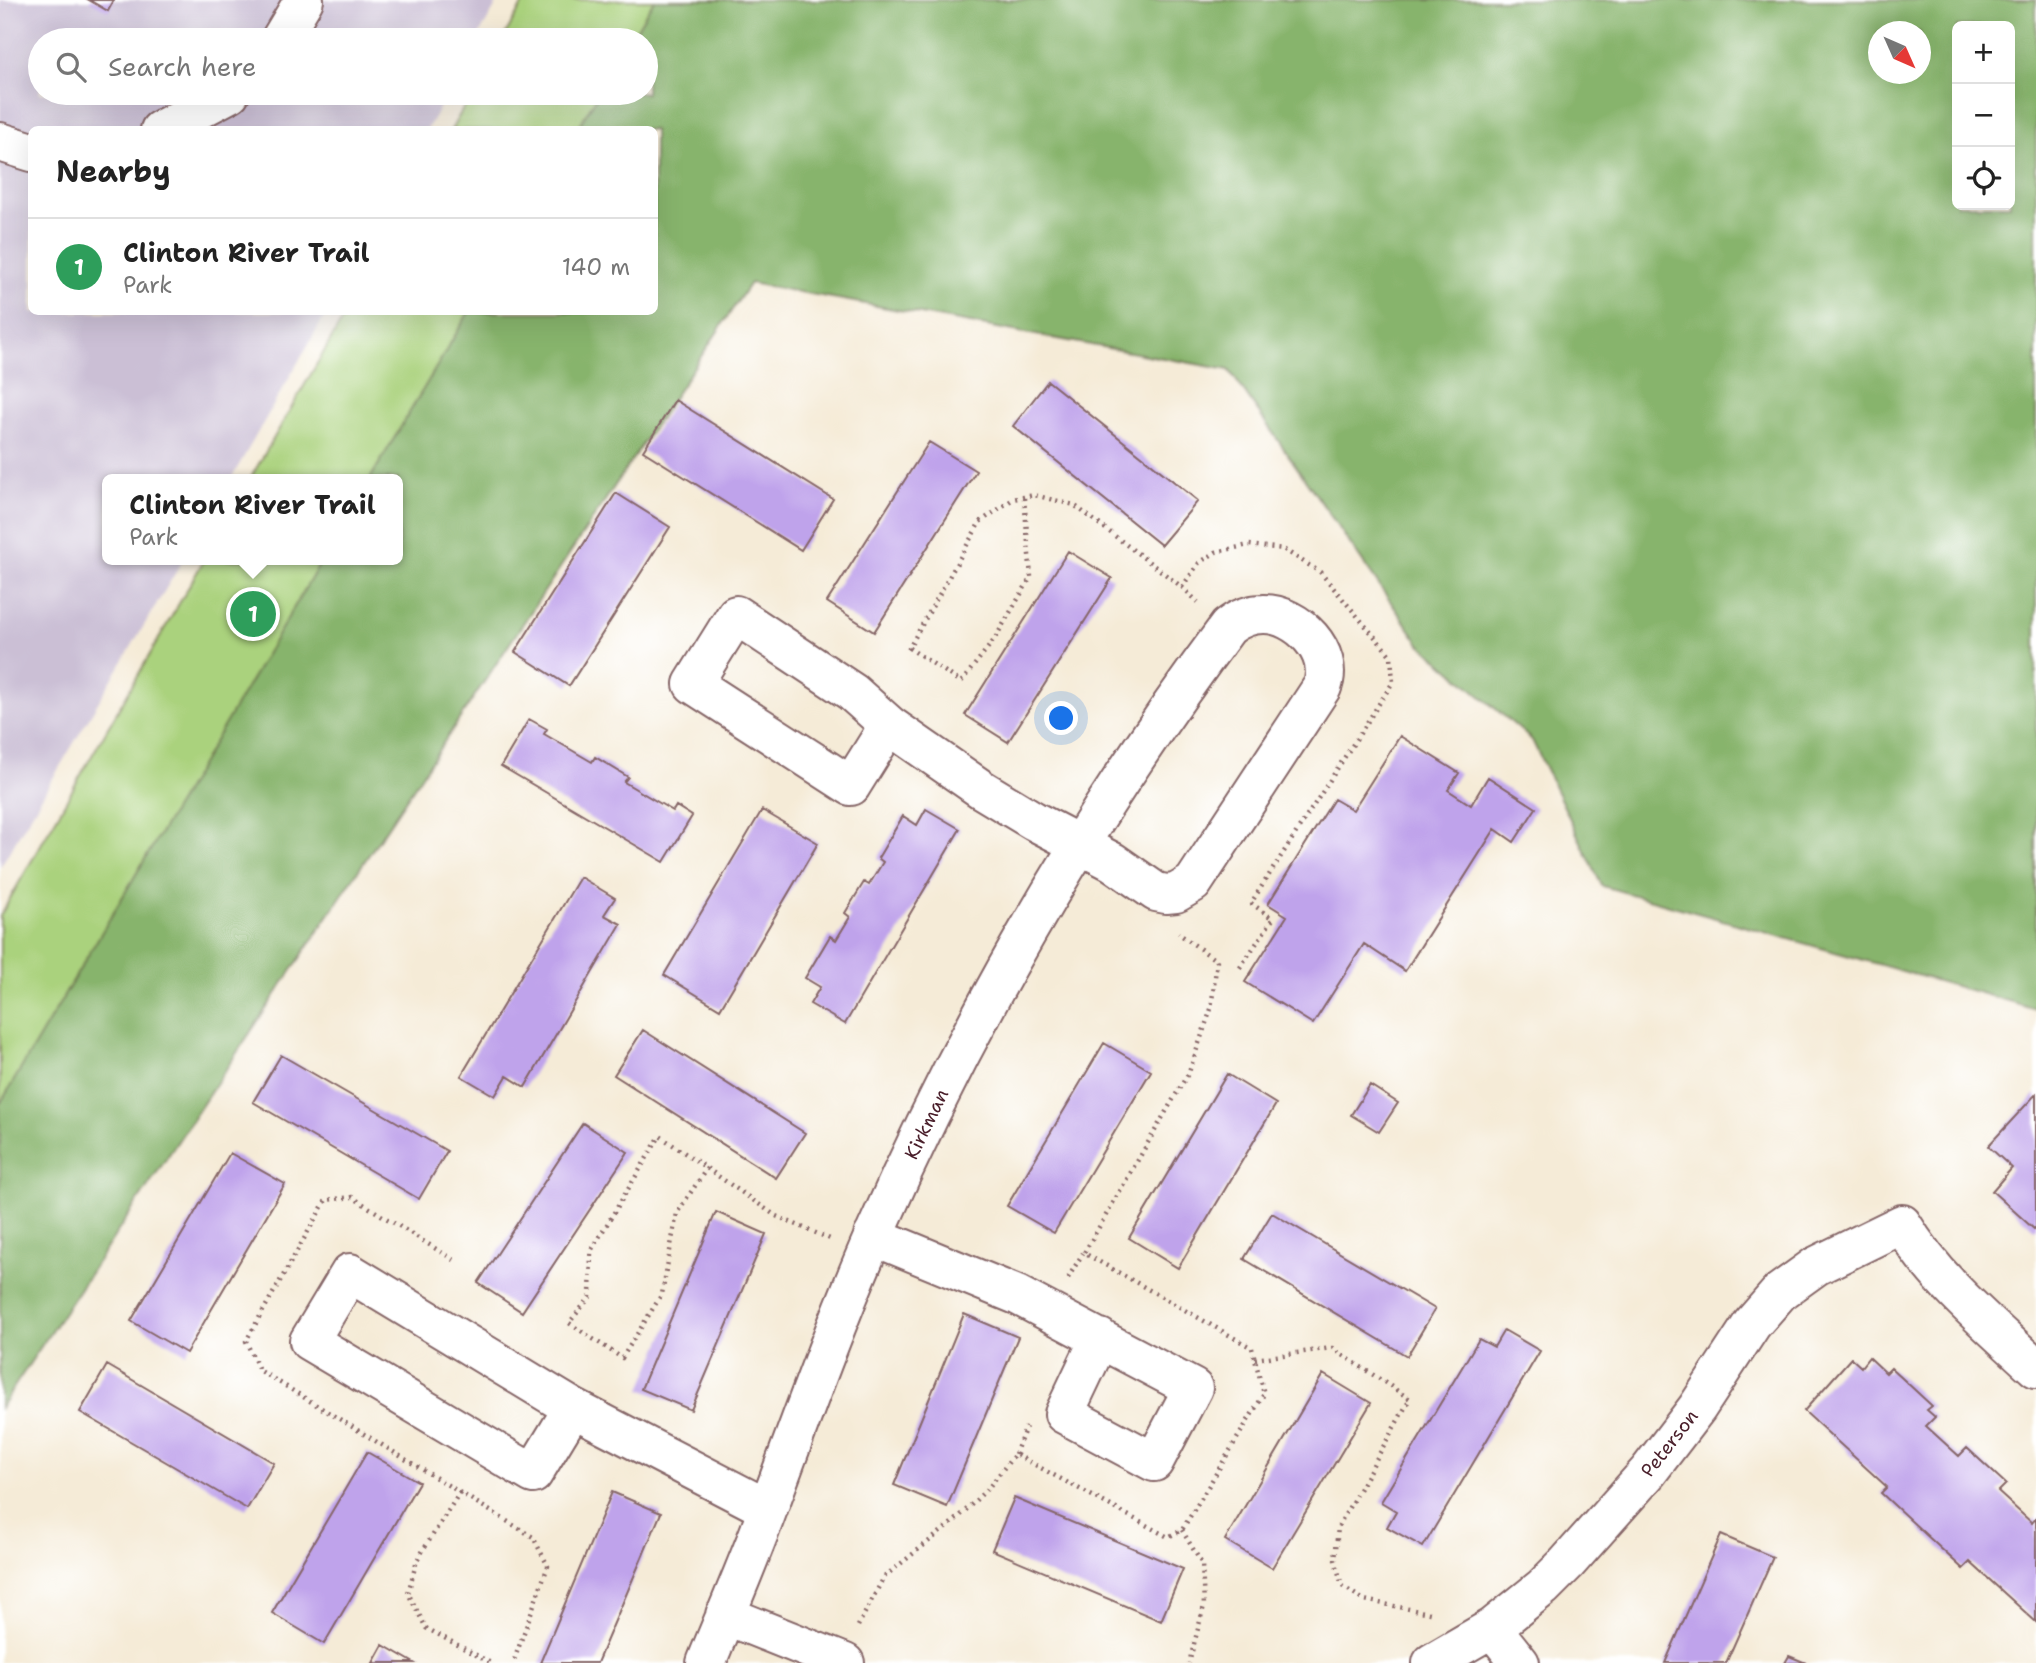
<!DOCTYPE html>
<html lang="en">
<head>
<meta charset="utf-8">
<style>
  body { margin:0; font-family:"Shantell Sans",sans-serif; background:#f6f6f6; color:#222 }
  .controls { position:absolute; right:21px; top:21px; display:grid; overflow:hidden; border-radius:10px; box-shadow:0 7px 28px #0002 }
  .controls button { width:63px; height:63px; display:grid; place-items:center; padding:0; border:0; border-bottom:2px solid #e0e0e0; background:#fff; color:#222; font:35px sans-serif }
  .compass { position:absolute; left:1868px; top:21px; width:63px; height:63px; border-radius:50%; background:#fff; box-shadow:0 7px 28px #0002; rotate:135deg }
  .you { position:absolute; left:1062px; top:719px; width:24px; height:24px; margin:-18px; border:5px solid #fff; border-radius:50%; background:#1a73e8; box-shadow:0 0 0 10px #1a73e833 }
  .badge { display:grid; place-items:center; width:46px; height:46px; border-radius:50%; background:#d1495b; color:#fff; font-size:23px; font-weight:700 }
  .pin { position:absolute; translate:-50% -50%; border:4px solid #fff; box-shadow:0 2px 7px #0006 }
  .popup { position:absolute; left:102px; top:474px; width:301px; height:91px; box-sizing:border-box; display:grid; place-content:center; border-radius:10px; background:#fff; filter:drop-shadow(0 2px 5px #0005); font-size:23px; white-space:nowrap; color:#767676 }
  .popup b { font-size:26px; color:#222 }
  .popup::after { content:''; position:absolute; left:50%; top:100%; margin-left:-14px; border:14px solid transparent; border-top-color:#fff }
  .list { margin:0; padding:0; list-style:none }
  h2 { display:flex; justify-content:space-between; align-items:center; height:91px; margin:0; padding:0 28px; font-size:30px }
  h2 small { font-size:23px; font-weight:400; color:#767676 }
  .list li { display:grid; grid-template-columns:46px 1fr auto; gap:21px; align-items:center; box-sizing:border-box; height:98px; padding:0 28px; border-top:2px solid #e0e0e0 }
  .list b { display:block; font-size:26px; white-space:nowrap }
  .list p { margin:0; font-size:23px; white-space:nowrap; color:#767676 }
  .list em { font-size:23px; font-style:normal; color:#767676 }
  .icon { flex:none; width:38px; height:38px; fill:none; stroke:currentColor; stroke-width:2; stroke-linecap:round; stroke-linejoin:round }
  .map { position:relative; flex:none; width:2036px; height:1663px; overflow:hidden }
  .search { position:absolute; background:#fff; box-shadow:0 7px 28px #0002; left:28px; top:28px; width:630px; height:77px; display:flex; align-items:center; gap:18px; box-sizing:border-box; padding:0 24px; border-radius:38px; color:#767676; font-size:26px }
  .panel { position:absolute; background:#fff; box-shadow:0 7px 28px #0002; left:28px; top:126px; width:630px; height:189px; border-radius:10px }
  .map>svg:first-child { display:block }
</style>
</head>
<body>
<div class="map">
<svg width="2036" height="1663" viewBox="0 0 2036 1663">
  <rect width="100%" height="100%" fill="#fff"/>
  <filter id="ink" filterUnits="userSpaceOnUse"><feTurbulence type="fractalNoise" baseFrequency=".0143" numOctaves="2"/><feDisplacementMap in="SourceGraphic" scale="14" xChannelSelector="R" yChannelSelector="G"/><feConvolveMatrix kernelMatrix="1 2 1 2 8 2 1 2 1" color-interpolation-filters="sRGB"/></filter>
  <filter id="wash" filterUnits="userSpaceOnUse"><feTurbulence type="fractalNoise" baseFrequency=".00686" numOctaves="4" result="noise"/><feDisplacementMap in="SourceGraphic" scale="28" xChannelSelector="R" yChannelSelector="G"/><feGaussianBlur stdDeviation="1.57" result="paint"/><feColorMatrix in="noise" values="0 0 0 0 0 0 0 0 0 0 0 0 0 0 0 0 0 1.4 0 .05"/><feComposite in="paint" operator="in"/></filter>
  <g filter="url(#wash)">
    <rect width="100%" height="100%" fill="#f5ebd7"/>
    <path fill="#cbbfd5" d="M0 0H499L476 40H40V93H448L427 129 32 130V312H327L231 479H108V560H183L0 867Z"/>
    <path fill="#aad27d" stroke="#7a7854" stroke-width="2" d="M525 0H692L646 40H502Z
      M472 93H630L609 129 451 130Z
      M347 312H505L398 479H250Z
      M204 560H363L0 1195V916Z"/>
    <path fill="#87b46c" stroke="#686a4c" stroke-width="2" fill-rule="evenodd" d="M654 0H2036V1009L1602 886 1532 740 1420 644 1229 370 750 283 0 1408V1104L322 560H398V479H370L469 312H654V130L577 129 599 93H646V40H630ZM1957 26H2010V205H1957ZM1878 32H1920V74H1878Z"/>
    <g id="blocks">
      <path fill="#bfa3eb" d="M89 0H114L108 11Z
        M1048 381 1198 501 1161 545 1013 426Z
        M675 400 833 499 801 550 643 451Z
        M929 442 976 471 874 632 827 602Z
        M616 493 670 527 569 686 515 652Z
        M1068 551 1112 578 1008 742 965 715Z
        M529 719 547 729 544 734 592 762 595 757 628 777 624 782 673 811 676 806 692 816 664 862 501 766Z
        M1400 736 1459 773 1448 790 1471 805 1488 777 1536 808 1514 842 1495 829 1405 971 1364 944 1313 1024 1245 982 1287 916 1268 904 1334 799 1353 810Z
        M926 809 960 829 845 1024 810 1004 820 987 805 978 830 936 836 940 850 917 845 913 864 882 869 885 883 862 878 858 903 816 917 825Z
        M762 810 818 843 720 1009 664 975Z
        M580 877 615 898 604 915 621 924 525 1087 507 1076 495 1096 461 1076Z
        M643 1030 805 1133 776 1178 614 1075Z
        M1104 1043 1151 1071 1054 1233 1007 1206Z
        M281 1055 447 1151 419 1199 253 1102Z
        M1227 1074 1276 1104 1178 1268 1129 1238Z
        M1370 1085 1398 1103 1379 1132 1351 1115Z
        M2036 1094V1227L2034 1229 1992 1191 2012 1168 1988 1146Z
        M583 1123 628 1152 522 1312 478 1283Z
        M230 1153 285 1184 186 1353 131 1321Z
        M716 1212 766 1234 691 1410 641 1389Z
        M1272 1213 1435 1309 1407 1356 1244 1259Z
        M964 1314 1018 1337 947 1507 894 1485Z
        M1504 1330 1540 1351 1423 1547 1387 1527 1396 1511 1381 1502 1479 1339 1494 1347Z
        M1869 1357 1886 1373 1891 1368 1932 1406 1927 1410 1935 1417 1926 1426 1959 1456 1967 1448 2006 1484 1998 1492 2032 1523 2036 1518V1622L1970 1562 1963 1569 1881 1493 1887 1487 1804 1411 1851 1358 1861 1367Z
        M107 1365 274 1463 247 1509 80 1412Z
        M1323 1374 1371 1403 1272 1568 1225 1540Z
        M367 1452 419 1482 324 1644 272 1613Z
        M612 1492 661 1513 597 1663H540Z
        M1014 1498 1183 1569 1161 1621 992 1550Z
        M1721 1535 1773 1557 1726 1663H1665Z
        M383 1645 414 1663H373Z
        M1789 1656 1806 1663H1785Z"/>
    </g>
  </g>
  <g filter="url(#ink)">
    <use href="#blocks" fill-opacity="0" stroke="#866667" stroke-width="2"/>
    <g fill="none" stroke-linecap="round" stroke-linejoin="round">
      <defs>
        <path id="minor" d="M280 40 304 0
          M160 130 230 93
          M0 142 32 152
          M873 1236 1017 1295 1193 1388 1154 1462 1064 1414 1100 1338
          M573 1408 533 1474 309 1341 350 1273 573 1408 768 1509
          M725 1615 845 1663
          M1492 1628 1520 1663
          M706 1663C727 1611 750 1559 769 1506 803 1414 836 1322 875 1233 969 1019 1088 815 1228 627 1238 619 1249 614 1263 614 1297 613 1336 653 1322 687L1193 883 1176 893 1166 894 1156 892 1113 862 1034 821 981 789 889 725 852 692 736 615 693 684 851 786 889 725
          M1432 1663 1492 1628 1543 1587 1567 1563 1648 1472 1697 1408 1752 1324 1780 1292 1816 1266 1902 1224C1936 1281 1988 1323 2036 1368"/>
      </defs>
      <use href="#minor" stroke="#866667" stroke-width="42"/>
      <path stroke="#866667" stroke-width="4.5" stroke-dasharray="2 5" stroke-linecap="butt" d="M1024 498 1031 577 994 640 961 682 909 648 980 522 1013 499 1034 495 1074 505 1182 587 1199 563 1216 552 1249 545 1283 549 1320 572 1391 656 1393 682 1251 903 1273 919 1239 969
        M1182 587 1198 602
        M707 1168 677 1213 662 1294 622 1358 569 1323 590 1297 591 1251 660 1136 776 1216 830 1239
        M454 1260 352 1197 326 1200 246 1341 259 1370 533 1537 548 1566 513 1663
        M1068 1278 1083 1253
        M1255 1359 1332 1348 1410 1399 1338 1527 1335 1560 1342 1586 1364 1600 1434 1614
        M1015 1454 1026 1427
        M460 1492 417 1560 408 1593 426 1628 491 1663
        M1182 1530 1202 1564 1204 1606 1189 1663
        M858 1626 884 1577 958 1518 989 1487 1015 1454 1168 1537 1182 1530 1264 1394 1252 1348 1084 1253 1189 1072 1211 1009 1217 961 1178 933"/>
      <use href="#minor" stroke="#fff" stroke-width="38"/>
    </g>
  </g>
  <g text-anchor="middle" stroke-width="6" stroke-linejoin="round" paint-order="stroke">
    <g font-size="19" fill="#4a1f2b" stroke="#fff">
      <text transform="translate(926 1124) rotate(-64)" y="7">Kirkman</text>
      <text transform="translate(1669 1443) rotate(-52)" y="7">Peterson</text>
    </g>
  </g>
</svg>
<div class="controls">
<button>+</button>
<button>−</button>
<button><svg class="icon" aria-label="locate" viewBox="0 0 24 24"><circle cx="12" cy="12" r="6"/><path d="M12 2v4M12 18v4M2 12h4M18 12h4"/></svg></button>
</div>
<svg class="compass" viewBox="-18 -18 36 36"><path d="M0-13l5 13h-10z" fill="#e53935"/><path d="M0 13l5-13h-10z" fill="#767676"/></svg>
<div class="you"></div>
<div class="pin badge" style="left:253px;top:614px;background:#2e9e5b">1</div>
<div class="popup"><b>Clinton River Trail</b>Park</div>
<div class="search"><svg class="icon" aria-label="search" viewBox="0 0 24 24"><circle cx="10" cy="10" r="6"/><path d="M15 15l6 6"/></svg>Search here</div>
<section class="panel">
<h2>Nearby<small></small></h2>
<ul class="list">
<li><span class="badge" style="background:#2e9e5b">1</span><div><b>Clinton River Trail</b><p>Park</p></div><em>140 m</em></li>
</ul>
</section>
</div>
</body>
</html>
